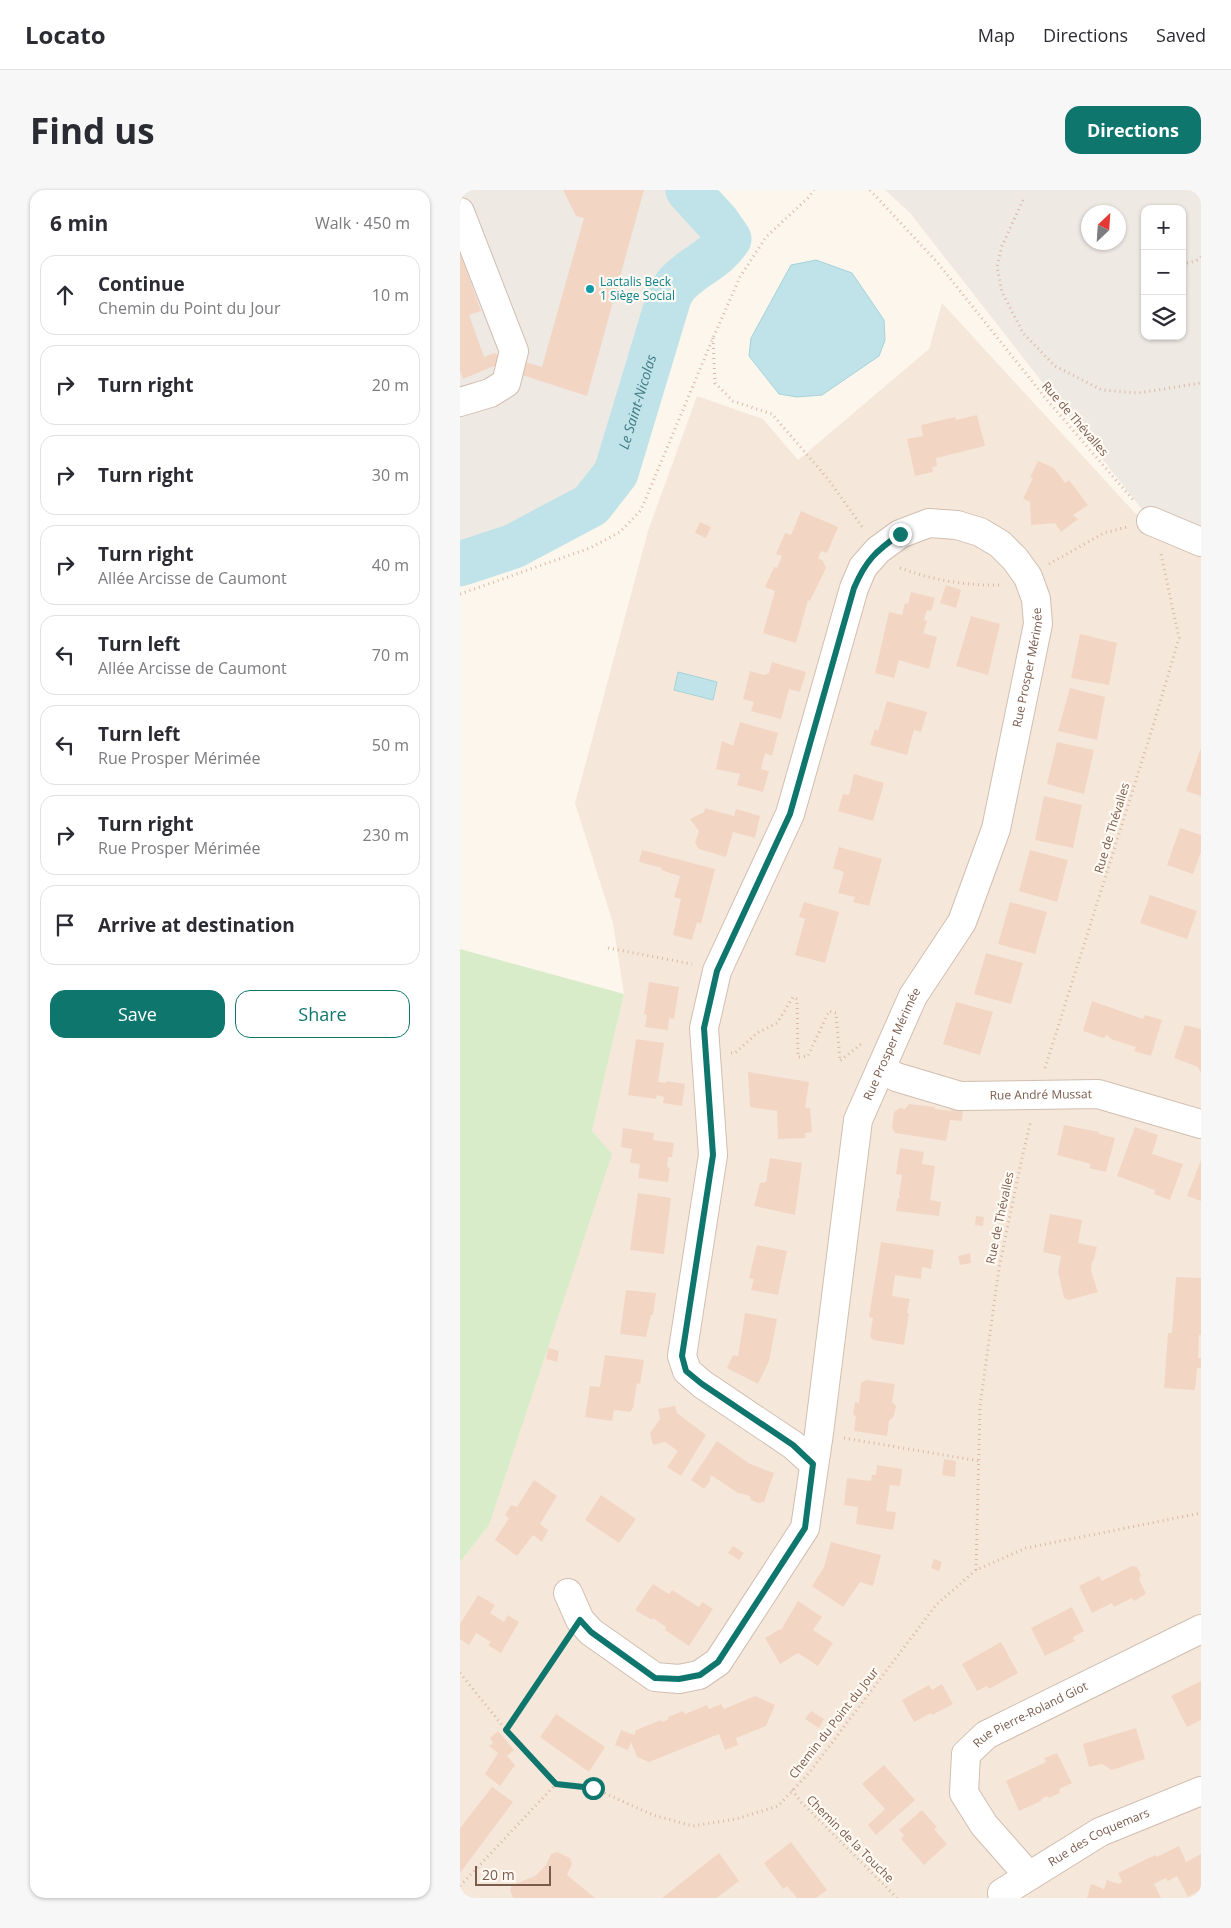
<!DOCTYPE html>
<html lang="en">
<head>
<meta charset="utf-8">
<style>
  body { margin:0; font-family:"Open Sans",sans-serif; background:#f7f7f7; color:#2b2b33 }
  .controls { position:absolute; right:15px; top:15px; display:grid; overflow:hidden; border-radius:10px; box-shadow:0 1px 4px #0004 }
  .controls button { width:45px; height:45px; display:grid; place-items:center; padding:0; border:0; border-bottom:1px solid #e1e1e2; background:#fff; color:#2b2b33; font:25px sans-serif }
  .compass { position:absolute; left:621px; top:15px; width:45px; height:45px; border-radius:50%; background:#fff; box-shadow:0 1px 4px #0004; rotate:25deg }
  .scale { position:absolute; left:15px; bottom:12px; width:76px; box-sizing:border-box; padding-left:5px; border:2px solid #7a5c4d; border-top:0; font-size:14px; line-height:18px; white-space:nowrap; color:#7a5c4d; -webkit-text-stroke:4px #fffaf3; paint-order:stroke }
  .stop { position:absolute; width:15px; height:15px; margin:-11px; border:4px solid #0f766e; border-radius:50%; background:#fff }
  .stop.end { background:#0f766e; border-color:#fff; box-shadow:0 1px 5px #0008 }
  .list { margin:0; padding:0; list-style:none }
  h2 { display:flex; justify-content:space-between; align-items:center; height:65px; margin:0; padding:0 20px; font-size:21px }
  h2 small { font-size:16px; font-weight:400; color:#7c7c81 }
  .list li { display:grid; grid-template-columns:32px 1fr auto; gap:15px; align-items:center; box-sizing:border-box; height:80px; margin:0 10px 10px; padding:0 10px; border:1px solid #e1e1e2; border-radius:15px }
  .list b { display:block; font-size:19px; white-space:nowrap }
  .list p { margin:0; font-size:16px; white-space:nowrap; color:#7c7c81 }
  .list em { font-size:16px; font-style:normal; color:#7c7c81 }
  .actions { display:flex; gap:10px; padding:15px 20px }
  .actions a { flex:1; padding:11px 0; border:1px solid #0f766e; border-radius:15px; text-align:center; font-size:18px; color:#0f766e }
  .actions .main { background:#0f766e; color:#fff }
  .icon { flex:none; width:28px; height:28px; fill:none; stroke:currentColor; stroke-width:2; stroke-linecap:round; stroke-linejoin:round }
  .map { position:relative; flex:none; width:741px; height:1708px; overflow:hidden; border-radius:15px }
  header { display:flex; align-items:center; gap:30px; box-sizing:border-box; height:70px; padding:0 25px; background:#fff; border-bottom:1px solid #e1e1e2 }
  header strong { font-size:24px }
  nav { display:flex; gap:28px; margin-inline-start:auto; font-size:18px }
  .intro { display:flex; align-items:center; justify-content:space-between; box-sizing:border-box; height:120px; padding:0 30px }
  h1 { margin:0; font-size:35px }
  .button { padding:12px 22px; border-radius:15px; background:#0f766e; color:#fff; font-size:18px; font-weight:700 }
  main { display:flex; gap:30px; padding:0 30px }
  aside { flex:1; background:#fff; border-radius:15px; box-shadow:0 1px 4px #0004 }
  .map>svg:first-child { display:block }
</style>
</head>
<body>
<header>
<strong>Locato</strong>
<nav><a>Map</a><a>Directions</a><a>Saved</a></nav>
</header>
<div class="intro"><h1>Find us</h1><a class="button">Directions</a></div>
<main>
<aside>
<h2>6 min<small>Walk · 450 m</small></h2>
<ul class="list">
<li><svg class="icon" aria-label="ahead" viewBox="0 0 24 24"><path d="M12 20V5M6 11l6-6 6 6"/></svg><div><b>Continue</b><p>Chemin du Point du Jour</p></div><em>10 m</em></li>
<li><svg class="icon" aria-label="right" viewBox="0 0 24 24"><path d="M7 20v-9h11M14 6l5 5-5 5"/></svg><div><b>Turn right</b></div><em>20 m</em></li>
<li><svg class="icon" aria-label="right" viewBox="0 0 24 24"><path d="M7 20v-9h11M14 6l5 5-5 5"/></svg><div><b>Turn right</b></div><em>30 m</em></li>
<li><svg class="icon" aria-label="right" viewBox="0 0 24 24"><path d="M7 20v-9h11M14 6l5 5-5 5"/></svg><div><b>Turn right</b><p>Allée Arcisse de Caumont</p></div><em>40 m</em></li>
<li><svg class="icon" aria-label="left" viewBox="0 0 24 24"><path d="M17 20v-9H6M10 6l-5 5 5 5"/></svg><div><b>Turn left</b><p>Allée Arcisse de Caumont</p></div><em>70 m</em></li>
<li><svg class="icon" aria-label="left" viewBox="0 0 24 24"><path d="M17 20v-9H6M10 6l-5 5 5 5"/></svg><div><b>Turn left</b><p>Rue Prosper Mérimée</p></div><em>50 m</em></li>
<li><svg class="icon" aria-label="right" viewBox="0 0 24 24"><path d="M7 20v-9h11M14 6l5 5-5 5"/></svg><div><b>Turn right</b><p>Rue Prosper Mérimée</p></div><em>230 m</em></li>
<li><svg class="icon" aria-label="arrive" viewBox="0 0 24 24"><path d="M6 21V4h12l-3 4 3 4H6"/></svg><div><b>Arrive at destination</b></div></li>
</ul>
<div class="actions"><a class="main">Save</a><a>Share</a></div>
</aside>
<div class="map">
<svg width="741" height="1708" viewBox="0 0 741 1708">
  <rect width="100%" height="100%" fill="#fdf6ec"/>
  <path fill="#f5e8da" d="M482 113 675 323 741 353V1708H0V1372L29 1335 132 941 164 804 153 733 115 613 188 341 237 206 303 229 338 270 469 159Z"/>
  <path fill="#efe9e4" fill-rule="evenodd" d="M0 0H231L261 51 210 104 156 283 131 315 54 356 0 374Z
    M425 0H741V349L691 331 450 23ZM685 19H722V146H685ZM628 22H658V52H628Z"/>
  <path fill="#d8ecc9" d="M0 759 164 804 132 941 152 964 29 1335 0 1372Z"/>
  <path fill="#bfe3e8" stroke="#a5d3da" d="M356 70 392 83 424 130 425 150 419 166 362 205 337 207 319 204 289 166 291 148 331 75Z
    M218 482 257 492 253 510 214 500Z"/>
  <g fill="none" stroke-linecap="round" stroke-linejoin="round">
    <path stroke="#bfe3e8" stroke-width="45" id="s1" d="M0 374 54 356 131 315 156 283 210 104C213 100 216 94 220 91 237 74 255 70 269 49L258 33 228 0"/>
  </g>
  <path fill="#f3d5c3" d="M103 0H184L127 206 34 176 3 189 0 181V62L21 121 9 125 24 167 34 163 82 177 124 28 116 26Z
    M517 225 525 256 476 268 477 276 472 277 473 282 455 286 447 249 463 246 461 235 495 227 496 230Z
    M578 271 594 278 605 293 609 290 628 315 613 325 618 329 601 342 595 333 571 335 570 312 563 309 573 288 570 287Z
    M341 321 378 337 367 363 361 361 358 368 363 371 366 378 350 411 348 410 336 453 303 443 315 401 305 397 314 377 317 378 322 366 316 364 325 343 331 345Z
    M240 332 251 337 246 348 235 343Z
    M486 395 501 400 496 418 480 413Z
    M451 402 475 408 471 421 467 420 464 430 467 431 463 443 477 447 469 479 439 470 434 488 415 483 429 422 442 425 445 413 448 414Z
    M511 426 540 434 528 485 496 476Z
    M620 444 657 453 649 495 611 488Z
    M312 472 346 482 340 502 329 499 321 529 291 521 294 512 283 509 290 481 304 485 309 483Z
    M610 498 645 507 637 550 598 541Z
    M427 511 467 522 461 542 454 540 447 565 410 555 415 539 418 541Z
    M280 532 318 543 312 566 305 563 301 579 309 581 303 602 277 595 280 584 256 579 262 551 273 556Z
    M597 552 634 560 624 604 587 594Z
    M741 558V606L726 601Z
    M394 584 424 593 413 631 378 621 383 604 389 605Z
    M584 606 622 615 613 658 575 650Z
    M245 618 274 626 276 619 300 626 295 648 273 642 266 667 239 659 235 653 239 641 230 629 244 622Z
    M720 638 741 645V662L733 684 707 675Z
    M379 657 422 669 409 716 393 712 395 707 378 703 384 682 373 678Z
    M182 660 255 679 241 734 237 732 232 750 213 745 221 709 214 707 220 686 201 680 202 678 179 672Z
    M570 660 608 670 597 712 559 701Z
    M690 705 737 721 727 749 680 733Z
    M344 712 379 722 365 773 335 765 345 729 339 727Z
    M550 712 587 722 575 764 538 754Z
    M526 763 563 773 551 814 514 804Z
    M189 792 219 797 214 829 209 828 208 840 185 837 187 825 184 824Z
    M632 811 683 829 685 825 702 830 691 866 674 861 676 857 651 849 647 845 644 848 623 841Z
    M496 812 533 822 520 865 483 854Z
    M725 835 741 839V883L738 877 714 868Z
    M176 849 204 853 198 892 206 893V891L225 894 222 916 203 913 204 907 197 905 196 909 168 905Z
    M288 882 349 892 345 918H350L352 942 345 943 346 948 318 949 317 921 290 917Z
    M449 914 475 917V919L491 921V919L503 921 502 931 490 930 486 951 435 943 432 938 434 922 440 918 445 919Z
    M604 935 639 942V944L655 948 646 982 629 978 631 974 597 965Z
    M675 937 698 945 692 964 723 974 710 1010 694 1004 695 1000 657 986Z
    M163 938 194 943 193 950 214 953 212 967H208L207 977 210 978 208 992 178 988 180 974 170 973 172 959 161 957Z
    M440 958 464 962 462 974 475 976 470 1010 481 1012 479 1026 436 1021 438 1008H440L439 1005 442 985 436 984Z
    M310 968 342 973 335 1025 294 1016 300 993 306 992Z
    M741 970V1011L727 1006Z
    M178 1003 211 1008 204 1064 170 1060Z
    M590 1024 622 1030 618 1053 637 1057 633 1072 632 1071 631 1081 638 1102 609 1110 604 1108 598 1082 601 1066 583 1062Z
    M516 1026 524 1027 523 1036 515 1035Z
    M421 1052 474 1060 471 1079 462 1077 461 1089 435 1085 432 1106 450 1109 447 1123H449L444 1155 413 1150 410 1146 413 1128 409 1127Z
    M297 1055 327 1061 318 1105 291 1100 294 1089 289 1088Z
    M510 1063 511 1073 500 1075 498 1066Z
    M716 1087 741 1088V1145H739L738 1168H741V1178H737L735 1200 704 1198 708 1143H712Z
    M166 1100 196 1103 193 1125H191L186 1147 160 1144Z
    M285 1123 317 1129 309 1171 298 1194 267 1178 273 1165 278 1166Z
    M88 1158 99 1161 97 1172 86 1169Z
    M145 1165 184 1170 180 1194 177 1193 173 1218 170 1222 154 1220 152 1231 125 1227 130 1196 140 1197Z
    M406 1190 435 1194 432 1212 436 1216 434 1226 429 1231 427 1246 394 1241 396 1226 393 1225 395 1212 399 1213 401 1193Z
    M215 1216 217 1223 246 1245 221 1286 207 1277 218 1261 205 1252 193 1255 190 1243 200 1229 198 1219Z
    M257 1251 290 1274 314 1283 304 1312 298 1313 291 1310 290 1306 278 1303 251 1285 250 1291 244 1299 231 1290Z
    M484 1269 496 1271 495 1287 482 1285Z
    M417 1275 442 1279 440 1296 430 1295 426 1321 436 1322 433 1340 396 1334 398 1317 384 1315 387 1288 411 1291 412 1285H416Z
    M74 1290 97 1306 80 1334 88 1340 82 1352 73 1345 57 1366 35 1350 49 1328 45 1325 51 1315 57 1317Z
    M141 1305 176 1329 159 1353 125 1330Z
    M371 1352 421 1365 413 1396 400 1392 383 1417 352 1396 364 1377Z
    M273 1356 284 1363 279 1370 268 1363Z
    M474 1369 482 1372 479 1381 471 1378Z
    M672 1376 677 1377 681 1385 679 1389 686 1404 674 1411 672 1408 654 1417 652 1413 632 1423 619 1396 639 1386 642 1391Z
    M193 1394 209 1404 212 1400 239 1417 242 1412 253 1419 229 1456 205 1440 206 1437 193 1428 192 1430 175 1420Z
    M18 1405 35 1415 30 1423 44 1432 48 1425 59 1432 41 1463 28 1455 31 1452 16 1443 9 1455 0 1449V1434Z
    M338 1411 362 1427 353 1440 373 1453 358 1476 338 1463 320 1474 305 1448 320 1439 321 1440Z
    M612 1417 624 1441 613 1447 615 1451 585 1466 571 1438Z
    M541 1452 558 1483 529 1499 527 1496 517 1501 502 1474Z
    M741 1491V1530L727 1537 711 1506Z
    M482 1494 493 1514 472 1525 471 1523 454 1532 442 1510 469 1495 472 1500Z
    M295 1506 315 1515 306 1536 276 1548 278 1555 265 1560 259 1544 189 1572 177 1567 171 1552 168 1560 155 1555 161 1540 174 1545 176 1540 201 1530 202 1532 209 1529 208 1527 223 1521 225 1524 247 1515 249 1519 261 1514 264 1519Z
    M351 1521 364 1529 359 1538 345 1529Z
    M96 1524 145 1557 129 1582 80 1547Z
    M676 1538 685 1569 652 1580 642 1574 629 1577 623 1554Z
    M38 1541 54 1560 47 1566 55 1575 40 1596 25 1584 38 1563 29 1556 33 1553 30 1548Z
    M597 1563 612 1593 599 1599 600 1603 589 1608 587 1606 581 1609V1611L559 1621 546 1591 586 1572 584 1568Z
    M424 1575 455 1610 416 1645 408 1635 425 1619 402 1594Z
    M32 1597 53 1612 0 1683V1638Z
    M462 1620 477 1637 474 1639 487 1654 464 1675 441 1649 444 1645 439 1640Z
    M331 1652 367 1700 356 1708H337L327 1696 323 1699 304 1673Z
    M719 1656 726 1672 741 1664V1704L739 1705 738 1701 728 1707 717 1686 708 1691 706 1688 694 1694 701 1708H627L631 1694 644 1699 647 1690 659 1694 662 1692 658 1683 695 1665 697 1667Z
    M97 1662 110 1668 112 1674 107 1685 135 1708H53L50 1700 52 1695 75 1686 86 1675 91 1664Z
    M259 1663 279 1691 257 1708H202Z"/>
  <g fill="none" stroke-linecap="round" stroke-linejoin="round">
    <defs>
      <g id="minor">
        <path d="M0 22 54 161 46 193 30 203 0 212"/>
        <path d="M691 331 741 352"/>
        <path id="s2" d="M421 878 436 887 500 906 638 904 741 934"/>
        <path id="s3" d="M108 1403 120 1430 131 1442 195 1487 219 1489 239 1485 258 1472 345 1338 359 1243 398 930 453 806 502 732 536 639 578 434 576 409 568 387 555 369 540 354 520 342 497 335 469 333 440 344 418 360 403 377 394 398 330 624 257 781 244 838 253 965 222 1166 227 1181 242 1194 333 1255 353 1273"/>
        <path id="s4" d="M569 1686 524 1635 504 1603 506 1564 526 1545 741 1439"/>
        <path id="s5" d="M542 1703 640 1642 741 1601"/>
      </g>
    </defs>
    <use href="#minor" stroke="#d1beb0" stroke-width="30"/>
    <path stroke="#d9b8a5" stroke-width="3" stroke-dasharray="1 4" stroke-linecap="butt" d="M410 0 477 72 587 210 674 311
      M563 10 542 56 537 77 542 102 563 143 595 176 642 200 678 203 741 193
      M722 74 736 71 741 67
      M253 148 255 193 273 211 312 224 368 289 403 338
      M589 374 644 343 667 337
      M440 378C473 390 506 396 541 395
      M0 404 130 358 160 342 181 320 253 148 280 87 306 47 349 7 354 0
      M148 758 232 774
      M271 863H275L297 843 317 833 333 807 337 809 338 867 348 866 369 821 376 823 380 871 401 854
      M585 878 694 533 719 448 701 364
      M384 1248 519 1271
      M516 1380 520 1216 539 1078 562 968 571 930
      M0 1483 46 1540 96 1594
      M46 1540 106 1451
      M332 1600 341 1612 437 1708
      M0 1696 96 1594 133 1598 193 1625 233 1636 276 1629 318 1616 349 1583 476 1415 516 1380 566 1358 741 1323"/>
    <use href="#minor" stroke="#fff" stroke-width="28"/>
  </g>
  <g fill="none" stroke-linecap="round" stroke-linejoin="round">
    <path stroke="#0f766e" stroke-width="6" d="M133 1598 96 1594 46 1540 120 1430 131 1442 195 1488 219 1489 240 1485 258 1472 345 1338 353 1274 333 1255 242 1194 226 1181 222 1166 253 965 244 838 257 781 330 624 394 398C406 370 416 361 440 344"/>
  </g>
  <circle fill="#0f9aa8" stroke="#fffaf3" stroke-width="2" cx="130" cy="99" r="5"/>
  <g text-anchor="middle" stroke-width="4.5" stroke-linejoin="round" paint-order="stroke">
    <g font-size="12" fill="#0d838f" stroke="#fffaf3" text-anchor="start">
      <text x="140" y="96">Lactalis Beck<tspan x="140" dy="14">1 Siège Social</tspan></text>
    </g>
    <g font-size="12" fill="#7a5c4d" stroke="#fffaf3">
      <text transform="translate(615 229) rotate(49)" y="4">Rue de Thévalles</text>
      <text dy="4" stroke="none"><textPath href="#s3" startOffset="1251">Rue Prosper Mérimée</textPath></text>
      <text transform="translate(652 638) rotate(-73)" y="4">Rue de Thévalles</text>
      <text dy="4" stroke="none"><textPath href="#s3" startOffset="846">Rue Prosper Mérimée</textPath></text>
      <text dy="4" stroke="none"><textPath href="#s2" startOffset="165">Rue André Mussat</textPath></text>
      <text transform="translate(540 1028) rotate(-78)" y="4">Rue de Thévalles</text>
      <text dy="4" stroke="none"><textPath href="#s4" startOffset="221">Rue Pierre-Roland Giot</textPath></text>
      <text transform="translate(374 1533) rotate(-52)" y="4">Chemin du Point du Jour</text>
      <text dy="4" stroke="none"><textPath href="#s5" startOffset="112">Rue des Coquemars</textPath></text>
      <text transform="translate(390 1649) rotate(45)" y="4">Chemin de la Touche</text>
    </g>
    <g font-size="14" font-style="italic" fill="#437c86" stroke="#fffaf3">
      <text dy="5" stroke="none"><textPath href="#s1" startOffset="259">Le Saint-Nicolas</textPath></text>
    </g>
  </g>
</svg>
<div class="controls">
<button>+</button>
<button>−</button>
<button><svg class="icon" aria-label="layers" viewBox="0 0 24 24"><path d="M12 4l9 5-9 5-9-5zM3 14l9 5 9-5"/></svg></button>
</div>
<svg class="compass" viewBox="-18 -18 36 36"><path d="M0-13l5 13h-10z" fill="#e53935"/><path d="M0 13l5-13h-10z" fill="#7c7c81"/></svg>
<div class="scale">20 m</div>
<div class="stop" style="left:133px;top:1598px"></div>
<div class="stop end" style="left:440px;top:344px"></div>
</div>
</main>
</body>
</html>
